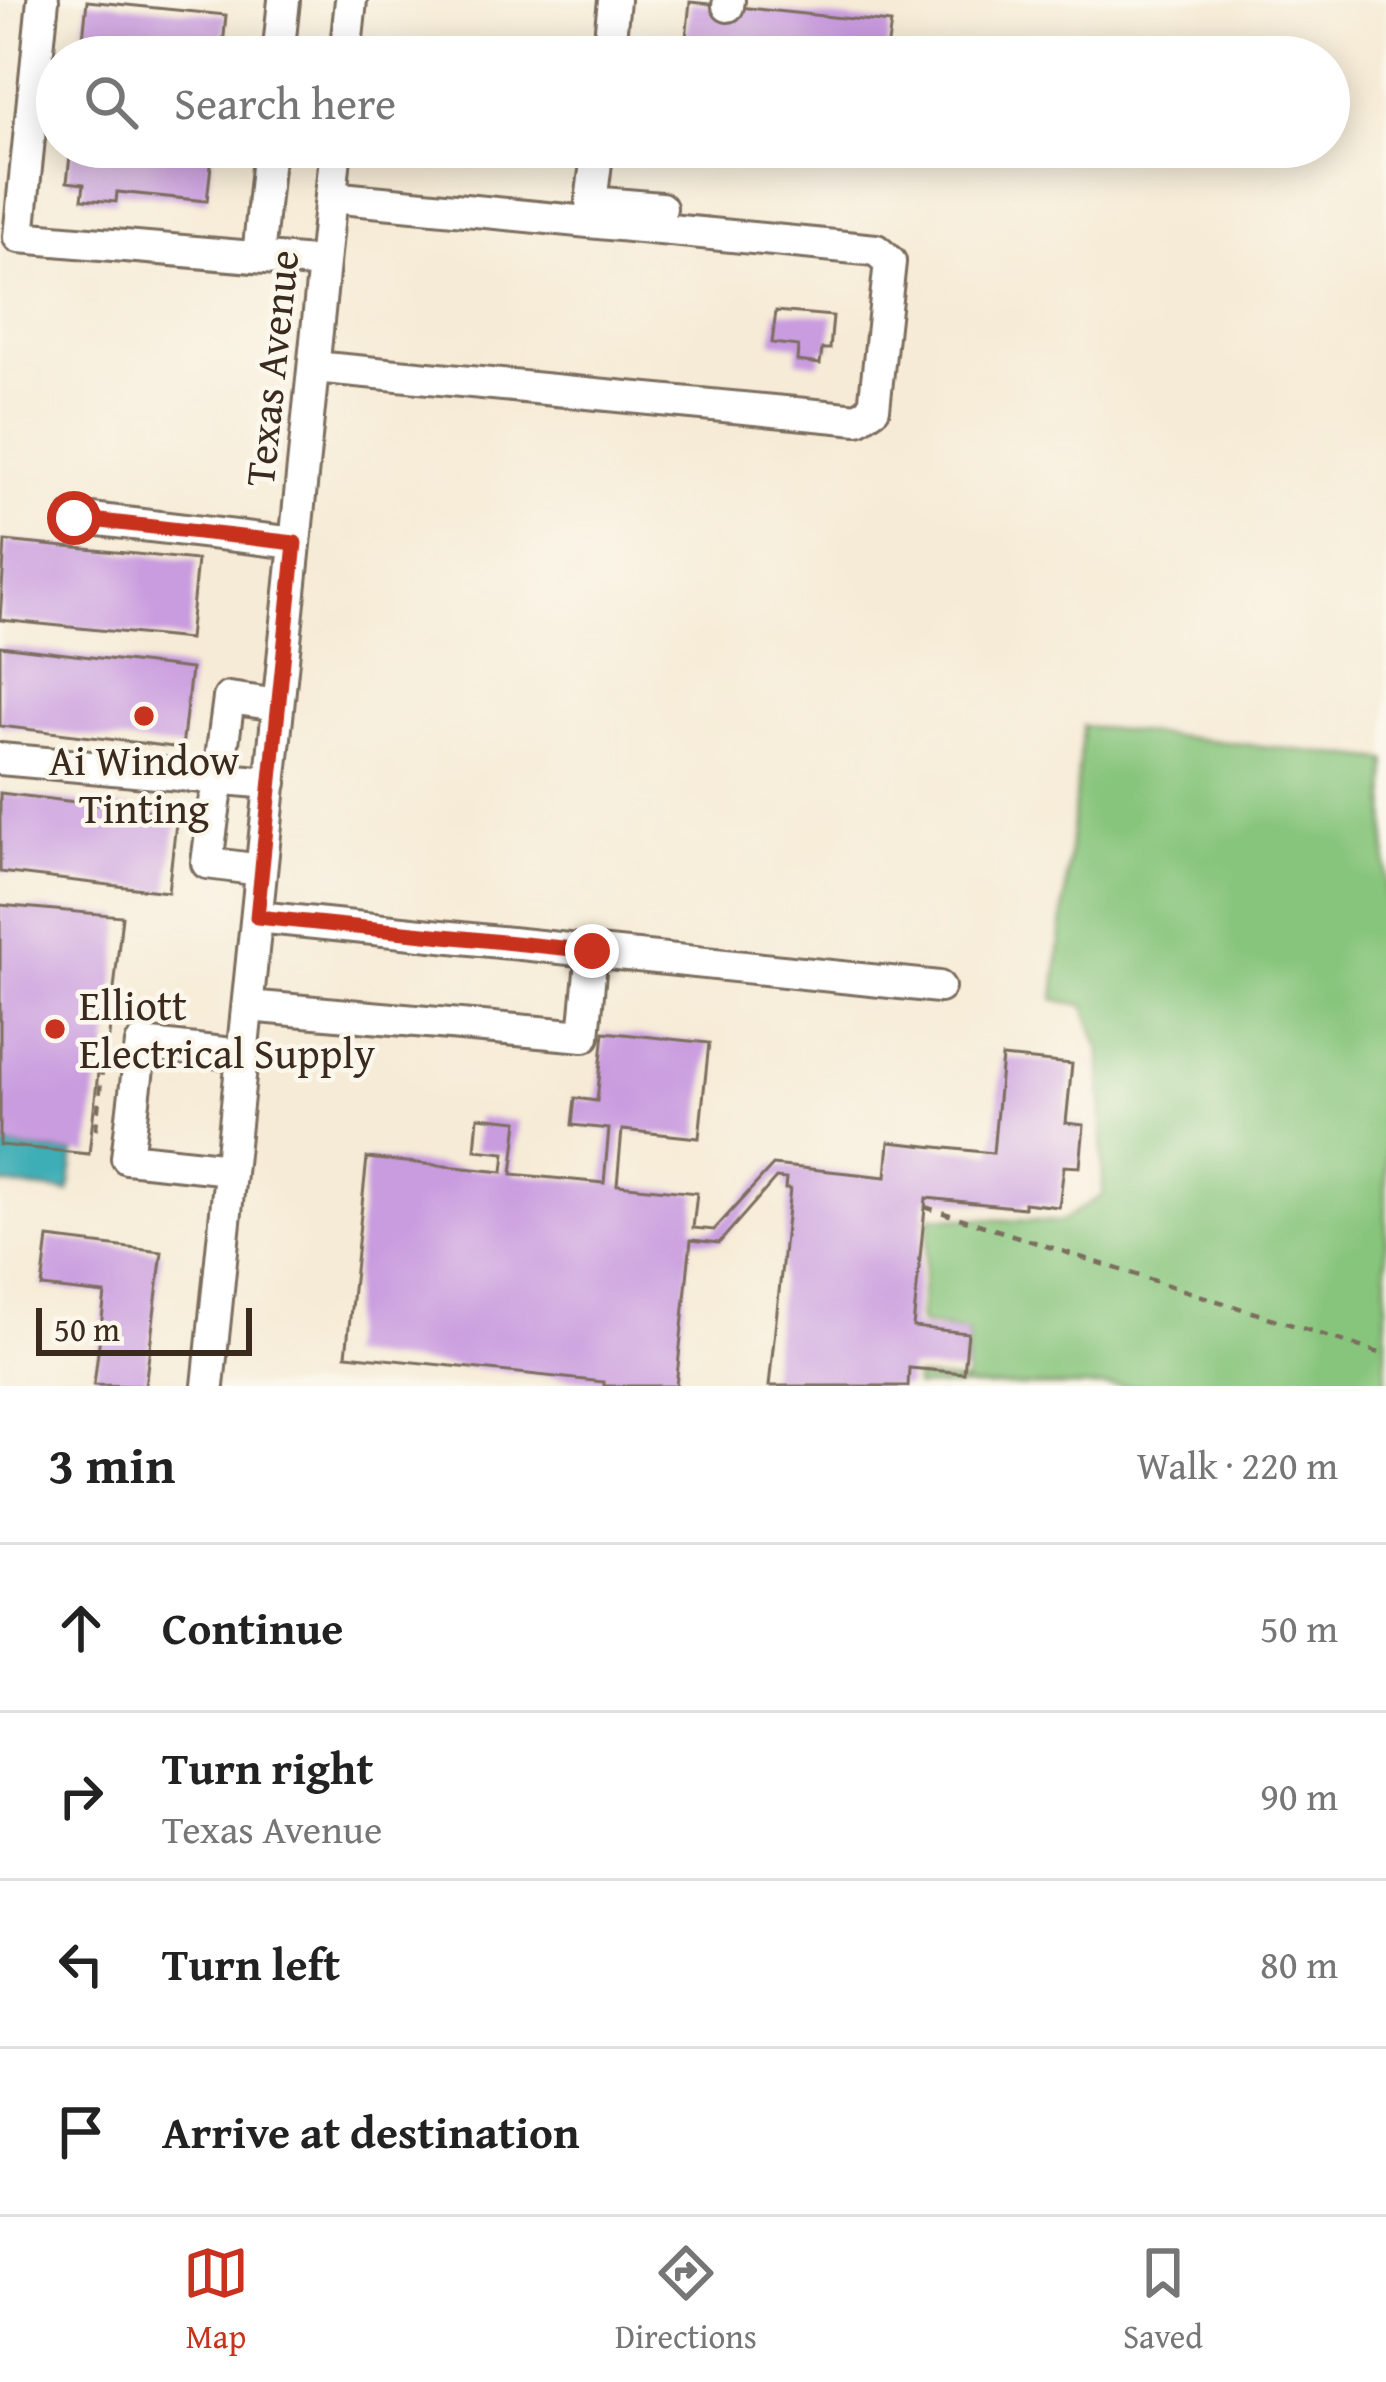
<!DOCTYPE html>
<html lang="en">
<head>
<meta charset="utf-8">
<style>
  body { margin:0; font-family:"Gentium Book Plus",serif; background:#f6f6f6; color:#222 }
  .scale { position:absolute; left:36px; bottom:30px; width:216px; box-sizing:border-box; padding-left:12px; border:6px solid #3b2a1e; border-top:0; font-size:33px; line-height:42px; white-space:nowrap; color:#3b2a1e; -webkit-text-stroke:9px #fbf7ec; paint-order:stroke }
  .stop { position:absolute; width:36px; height:36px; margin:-27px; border:9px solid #c8321e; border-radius:50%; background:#fff }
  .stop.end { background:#c8321e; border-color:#fff; box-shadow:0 3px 12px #0008 }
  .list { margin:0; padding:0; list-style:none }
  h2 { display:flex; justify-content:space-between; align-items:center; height:156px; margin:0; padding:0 48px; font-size:51px }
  h2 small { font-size:39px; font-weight:400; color:#767676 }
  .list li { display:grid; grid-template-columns:78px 1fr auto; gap:36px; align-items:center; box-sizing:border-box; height:168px; padding:0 48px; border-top:3px solid #e0e0e0 }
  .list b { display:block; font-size:45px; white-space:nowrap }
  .list p { margin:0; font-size:39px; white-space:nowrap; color:#767676 }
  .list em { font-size:39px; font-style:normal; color:#767676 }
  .icon { flex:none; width:66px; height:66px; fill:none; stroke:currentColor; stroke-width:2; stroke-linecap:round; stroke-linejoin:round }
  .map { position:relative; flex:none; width:1386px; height:1386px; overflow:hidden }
  .search { position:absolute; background:#fff; box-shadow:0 6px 30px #0003; left:36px; right:36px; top:36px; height:132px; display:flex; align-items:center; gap:30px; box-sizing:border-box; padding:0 42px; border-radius:66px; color:#767676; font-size:45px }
  .sheet { height:828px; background:#fff }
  nav { display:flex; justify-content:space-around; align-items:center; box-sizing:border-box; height:168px; border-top:3px solid #e0e0e0; background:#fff; font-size:33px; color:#767676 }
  nav a { display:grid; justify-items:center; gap:6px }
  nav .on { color:#c8321e }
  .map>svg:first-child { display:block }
</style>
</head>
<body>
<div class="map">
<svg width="1386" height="1386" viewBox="0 0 1386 1386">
  <rect width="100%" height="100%" fill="#fbf7ec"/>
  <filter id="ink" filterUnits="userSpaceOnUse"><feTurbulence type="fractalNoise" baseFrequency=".00833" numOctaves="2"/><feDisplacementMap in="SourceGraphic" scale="24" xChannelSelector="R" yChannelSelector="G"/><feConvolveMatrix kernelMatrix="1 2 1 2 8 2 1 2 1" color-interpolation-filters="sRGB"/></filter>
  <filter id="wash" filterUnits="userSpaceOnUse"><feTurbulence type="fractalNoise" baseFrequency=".004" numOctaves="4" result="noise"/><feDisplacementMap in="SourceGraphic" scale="48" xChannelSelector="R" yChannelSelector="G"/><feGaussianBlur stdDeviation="2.7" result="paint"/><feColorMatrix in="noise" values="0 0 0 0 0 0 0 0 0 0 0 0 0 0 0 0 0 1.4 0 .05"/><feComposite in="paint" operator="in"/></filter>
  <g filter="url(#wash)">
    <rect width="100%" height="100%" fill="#f6ebd6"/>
    <path fill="#87c57b" stroke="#61784c" stroke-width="3" d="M1083 726 1386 760V1386H915L916 1377 966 1382 968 1333 919 1323 930 1217 1060 1222 1103 1195 1101 1052 1085 1006 1054 999Z"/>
    <path fill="#3cadb6" stroke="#3c6c6a" stroke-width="3" d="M0 1145 74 1153 69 1192 0 1184Z"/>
    <g id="blocks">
      <path fill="#c99bdf" d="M87 1 226 15 222 57H81Z
        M690 2 891 23 886 57H684Z
        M71 147H213L207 201 117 192 116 202 82 199 84 184 67 182Z
        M791 147H874L872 158 791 150Z
        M776 311 833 316 830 349H822L820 364 797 361 798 346 772 343Z
        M5 541 197 560 189 639 0 620Z
        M0 646 191 669 182 748 0 726Z
        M0 793 177 814 168 892 0 872Z
        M0 905 122 916 106 1063H99L89 1154 0 1145Z
        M604 1032 709 1043 699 1138 622 1130 617 1185 697 1193 693 1228 714 1230 773 1165 886 1177 889 1142 993 1153 1002 1057 1072 1064 1066 1123 1084 1125 1080 1167 1064 1166 1059 1207 1024 1203V1208L926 1198 913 1327 968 1333 964 1373 909 1368 908 1386H769L790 1189H785L786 1179 776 1178 719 1243 691 1240 676 1386H604V1382L346 1355 367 1158 503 1172 505 1153 475 1150 478 1117 518 1121 512 1174 604 1183 609 1129 572 1125 575 1098 597 1101Z
        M48 1238 162 1252 145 1386 94 1385 105 1294 42 1287Z"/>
    </g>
  </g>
  <g filter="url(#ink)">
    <use href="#blocks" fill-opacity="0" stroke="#7c6e5e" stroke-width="3"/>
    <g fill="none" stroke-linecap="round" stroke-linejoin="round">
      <defs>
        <path id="minor" d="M43 0 19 237 324 263
          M728 6 729 0
          M278 57 284 0
          M345 57 351 0
          M608 57 614 0
          M598 147 591 202 661 208
          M258 257 269 147
          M314 367 858 419 874 408 890 262 876 250 331 197
          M74 517 295 543
          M0 759 271 783
          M261 870 207 863 229 698 278 705
          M257 917 939 987
          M248 1006 584 1036 592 951
          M230 1169 127 1158 141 1044 242 1055
          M208 1386 336 147"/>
      </defs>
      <use href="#minor" stroke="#7c6e5e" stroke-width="36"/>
      <path stroke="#7c6e5e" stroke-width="4.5" stroke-dasharray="9 9" stroke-linecap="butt" d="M98 1070 102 1071 96 1128H101
        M925 1207 1386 1355"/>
      <use href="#minor" stroke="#fff" stroke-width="30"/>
    </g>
  </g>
  <g fill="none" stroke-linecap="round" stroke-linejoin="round" filter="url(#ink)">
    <path stroke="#c8321e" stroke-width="15" d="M74 518 295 543 257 917 592 951"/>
  </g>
  <g fill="#c8321e" stroke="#fbf7ec" stroke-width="4.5">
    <circle cx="144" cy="716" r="12"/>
    <circle cx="55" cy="1029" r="12"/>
  </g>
  <g text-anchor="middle" stroke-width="9" stroke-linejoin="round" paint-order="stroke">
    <g font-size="42" fill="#3b2a1e" stroke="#fbf7ec">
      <text transform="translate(271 368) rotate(-84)" y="15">Texas Avenue</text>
    </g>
    <g font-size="42" fill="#3b2a1e" stroke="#fbf7ec">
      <text x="144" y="775">Ai Window<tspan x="144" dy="48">Tinting</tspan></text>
      <text x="79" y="1020" text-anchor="start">Elliott<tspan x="79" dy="48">Electrical Supply</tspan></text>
    </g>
  </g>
</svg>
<div class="scale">50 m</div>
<div class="stop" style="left:74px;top:518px"></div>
<div class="stop end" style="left:592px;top:951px"></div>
<div class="search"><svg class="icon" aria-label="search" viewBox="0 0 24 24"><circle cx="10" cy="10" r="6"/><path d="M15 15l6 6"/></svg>Search here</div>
</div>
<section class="sheet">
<h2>3 min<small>Walk · 220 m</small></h2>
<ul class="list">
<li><svg class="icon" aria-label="ahead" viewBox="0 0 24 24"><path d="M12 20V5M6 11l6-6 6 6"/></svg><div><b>Continue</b></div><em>50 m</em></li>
<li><svg class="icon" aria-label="right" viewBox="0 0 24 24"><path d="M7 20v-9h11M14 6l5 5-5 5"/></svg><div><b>Turn right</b><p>Texas Avenue</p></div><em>90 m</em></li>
<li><svg class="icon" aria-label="left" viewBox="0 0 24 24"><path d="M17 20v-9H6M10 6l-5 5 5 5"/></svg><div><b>Turn left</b></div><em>80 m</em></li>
<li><svg class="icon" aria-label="arrive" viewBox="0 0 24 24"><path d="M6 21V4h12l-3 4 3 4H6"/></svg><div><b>Arrive at destination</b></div></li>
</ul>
</section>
<nav>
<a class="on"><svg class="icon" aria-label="map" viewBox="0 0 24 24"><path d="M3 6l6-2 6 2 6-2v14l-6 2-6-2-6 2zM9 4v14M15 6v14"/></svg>Map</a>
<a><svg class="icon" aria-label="directions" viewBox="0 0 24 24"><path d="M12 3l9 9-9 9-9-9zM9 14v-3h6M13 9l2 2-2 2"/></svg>Directions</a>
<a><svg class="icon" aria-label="saved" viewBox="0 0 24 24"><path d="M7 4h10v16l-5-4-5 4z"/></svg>Saved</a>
</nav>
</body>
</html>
